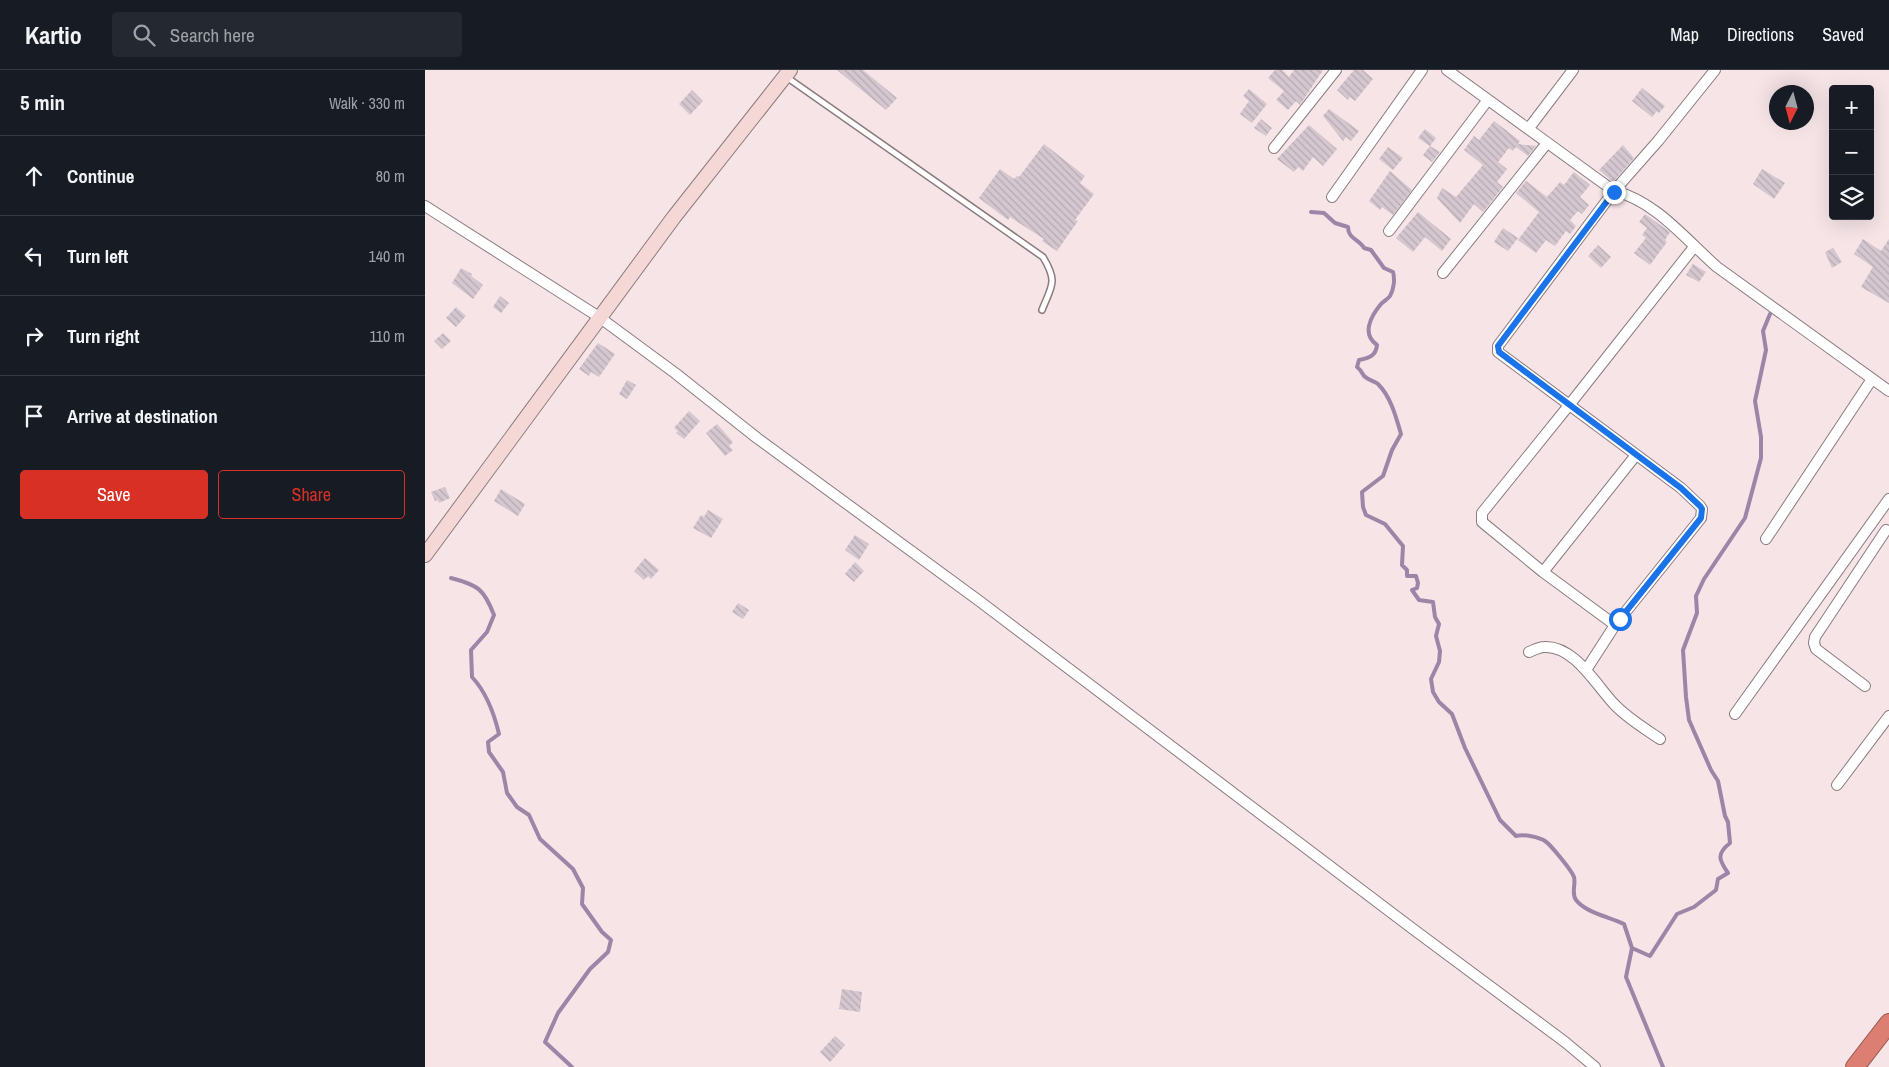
<!DOCTYPE html>
<html lang="en">
<head>
<meta charset="utf-8">
<style>
  body { margin:0; font-family:"Archivo Narrow",sans-serif; background:#242831; color:#f1f3f6 }
  .controls { position:absolute; right:15px; top:15px; display:grid; overflow:hidden; border-radius:5px; box-shadow:0 5px 20px #0002 }
  .controls button { width:45px; height:45px; display:grid; place-items:center; padding:0; border:0; border-bottom:1px solid #363941; background:#171b24; color:#f1f3f6; font:25px sans-serif }
  .compass { position:absolute; left:1344px; top:15px; width:45px; height:45px; border-radius:50%; background:#171b24; box-shadow:0 5px 20px #0002; rotate:186deg }
  .stop { position:absolute; width:15px; height:15px; margin:-11px; border:4px solid #1a73e8; border-radius:50%; background:#fff }
  .stop.end { background:#1a73e8; border-color:#fff; box-shadow:0 1px 5px #0008 }
  .list { margin:0; padding:0; list-style:none }
  h2 { display:flex; justify-content:space-between; align-items:center; height:65px; margin:0; padding:0 20px; font-size:21px }
  h2 small { font-size:16px; font-weight:400; color:#9ea1a6 }
  .list li { display:grid; grid-template-columns:32px 1fr auto; gap:15px; align-items:center; box-sizing:border-box; height:80px; padding:0 20px; border-top:1px solid #363941 }
  .list b { display:block; font-size:19px; white-space:nowrap }
  .list em { font-size:16px; font-style:normal; color:#9ea1a6 }
  .actions { display:flex; gap:10px; padding:15px 20px }
  .actions a { flex:1; padding:11px 0; border:1px solid #d93025; border-radius:5px; text-align:center; font-size:18px; color:#d93025 }
  .actions .main { background:#d93025; color:#fff }
  .icon { flex:none; width:28px; height:28px; fill:none; stroke:currentColor; stroke-width:2; stroke-linecap:round; stroke-linejoin:round }
  .map { position:relative; flex:none; width:1464px; height:997px; overflow:hidden }
  header { display:flex; align-items:center; gap:30px; box-sizing:border-box; height:70px; padding:0 25px; background:#171b24; border-bottom:1px solid #363941 }
  header strong { font-size:24px }
  nav { display:flex; gap:28px; margin-inline-start:auto; font-size:18px }
  .search { width:350px; height:45px; background:#242831; display:flex; align-items:center; gap:12px; box-sizing:border-box; padding:0 18px; border-radius:5px; color:#9ea1a6; font-size:19px }
  main { display:flex }
  aside { flex:1; background:#171b24 }
  .map>svg:first-child { display:block }
</style>
</head>
<body>
<header>
<strong>Kartio</strong>
<div class="search"><svg class="icon" aria-label="search" viewBox="0 0 24 24"><circle cx="10" cy="10" r="6"/><path d="M15 15l6 6"/></svg>Search here</div>
<nav><a>Map</a><a>Directions</a><a>Saved</a></nav>
</header>
<main>
<aside>
<h2>5 min<small>Walk · 330 m</small></h2>
<ul class="list">
<li><svg class="icon" aria-label="ahead" viewBox="0 0 24 24"><path d="M12 20V5M6 11l6-6 6 6"/></svg><div><b>Continue</b></div><em>80 m</em></li>
<li><svg class="icon" aria-label="left" viewBox="0 0 24 24"><path d="M17 20v-9H6M10 6l-5 5 5 5"/></svg><div><b>Turn left</b></div><em>140 m</em></li>
<li><svg class="icon" aria-label="right" viewBox="0 0 24 24"><path d="M7 20v-9h11M14 6l5 5-5 5"/></svg><div><b>Turn right</b></div><em>110 m</em></li>
<li><svg class="icon" aria-label="arrive" viewBox="0 0 24 24"><path d="M6 21V4h12l-3 4 3 4H6"/></svg><div><b>Arrive at destination</b></div></li>
</ul>
<div class="actions"><a class="main">Save</a><a>Share</a></div>
</aside>
<div class="map">
<svg width="1464" height="997" viewBox="0 0 1464 997">
  <defs>
    <pattern id="building-back-hatch" width="6" height="6" patternUnits="userSpaceOnUse" patternTransform="scale(1.25)"><rect width="6" height="6" fill="#d5c7cf"/><path d="M-1 5l2 2M0 0l6 6M5-1l2 2" fill="none" stroke="#b6aab1"/></pattern>
  </defs>
  <rect width="100%" height="100%" fill="#f6e4e7"/>
  <g fill="none" stroke-linecap="round" stroke-linejoin="round">
    <path stroke="#9c85a6" stroke-width="4" d="M886 142 899 143 910 153 923 157C923 169 934 169 939 178L946 180 959 198 968 202C970 209 969 219 965 226 963 229 959 231 956 234 946 246 936 264 952 275 951 286 944 288 934 290L932 297C936 300 937 303 939 306 943 310 949 311 953 314 966 327 971 347 976 364L967 380 958 406 937 422 938 437 941 445 960 454 978 476 977 495 982 500V506H991L993 513 992 518 987 520 994 530 1008 532 1010 547 1014 554 1011 566 1015 581 1014 592 1006 609 1008 622 1014 632 1027 644 1040 678 1075 750 1091 766C1099 764 1114 767 1120 771 1126 775 1147 801 1149 807 1151 815 1146 823 1151 830 1161 843 1185 847 1199 854L1207 878 1201 907 1238 997
      M26 508C53 515 59 519 69 545L62 562 46 580 47 607C62 623 69 643 74 664L63 672 64 682 78 702 82 723 92 737 104 745 115 769 148 799 158 818 157 834 177 862 186 870 183 882 165 899 133 943 120 972 147 997
      M1207 878 1225 886 1252 844 1269 837 1291 820 1293 809 1303 803C1294 790 1291 784 1305 773L1303 752 1300 746 1293 711 1286 700 1264 650 1261 627 1258 580 1272 543 1271 526 1279 509 1320 448 1336 388V367L1330 331 1341 280 1338 261 1345 244"/>
  </g>
  <path fill="url(#building-back-hatch)" d="M412 0H438L472 28 461 40Z
    M850 0H857L864 7 869 0H898L875 35 871 31 863 40 851 30 859 21 843 8Z
    M929 0H938L948 9 930 31 925 27 923 30 912 20Z
    M1217 18 1240 36 1234 43 1232 41 1227 47 1207 31Z
    M824 19 842 34 827 53 815 44 824 31 818 26Z
    M267 20 278 31 265 45 254 34Z
    M904 39 934 61 926 71 921 67 918 71 898 46Z
    M836 49 847 58 841 66 829 58Z
    M1069 51 1095 71 1093 74 1111 76 1103 86 1091 77 1088 81 1084 78 1073 92 1082 99 1072 112 1078 117 1058 142 1049 134 1035 153 1012 128 1017 118 1031 127 1058 95 1039 80 1049 66 1054 70Z
    M884 55 912 79 898 96 888 87 878 101 873 97 869 102 852 89Z
    M1000 59 1011 68 1005 76 1015 82 1007 92 998 85 1005 76 993 68Z
    M619 74 660 106 655 113 669 124 650 150 653 151 632 181 617 171 619 169 585 147 583 150 554 128 575 99 589 109 592 106 594 107Z
    M1198 75 1209 88 1188 112 1174 100Z
    M963 77 978 88 968 100 954 89Z
    M1337 99 1360 113 1349 129 1328 114Z
    M965 101 987 120 968 145 957 137 955 140 944 131Z
    M1149 102 1165 115 1155 127 1164 135 1157 144 1153 141 1145 150 1151 156 1145 164 1141 161 1130 176 1121 170 1111 183 1093 170 1114 142 1091 123 1101 111 1122 127 1135 112 1139 115Z
    M993 142 1026 169 1017 181 1000 167 988 182 971 168Z
    M1220 144 1245 162 1240 170 1242 172 1225 195 1209 183 1221 168 1217 165 1222 158 1214 152Z
    M1078 158 1093 168 1083 181 1069 172Z
    M1438 169 1456 181 1464 169V233L1436 217 1448 197 1429 184Z
    M1173 175 1186 187 1176 198 1163 186Z
    M1408 178 1417 192 1407 198 1400 182Z
    M1268 194 1281 202 1274 212 1261 205Z
    M36 198 47 204 46 206 58 215 48 229 27 213Z
    M75 226 84 233 76 243 68 237Z
    M31 237 41 246 31 257 21 248Z
    M18 263 26 271 17 279 9 271Z
    M173 273 190 284 174 307 166 302 164 306 154 299Z
    M202 310 211 315 202 329 194 324Z
    M264 341 275 351 259 369 251 363 253 361 249 358Z
    M292 354 308 372 304 376 308 380 300 386 281 363Z
    M20 417 25 428 14 433 13 430 10 431 6 422Z
    M76 419 100 434 93 446 69 431Z
    M283 440 298 449 286 468 268 458 276 445 279 447Z
    M430 465 444 474 434 490 420 480Z
    M220 488 234 500 226 509 223 506 219 510 209 501Z
    M430 492 439 501 429 512 420 504Z
    M313 533 324 540 318 549 307 542Z
    M417 919 437 922 435 942 414 939Z
    M410 966 420 975 405 992 395 982Z"/>
  <g fill="none" stroke-linecap="round" stroke-linejoin="round">
    <defs>
      <path id="lane" d="M360 6 618 187C633 212 627 215 617 240"/>
      <path id="street" d="M1022 0 1189 121C1231 131 1261 170 1292 197L1464 321
        M1104 58 1148 0
        M849 78 911 0
        M907 127 997 0
        M0 136 174 247 250 303 332 368 553 530 988 859 1140 972 1170 997
        M964 161 1062 31
        M1269 177 1145 334 1057 443V452L1118 502 1190 555 1276 448 1277 439 1275 436 1256 418 1073 282V276L1189 121 1233 71 1290 0
        M1018 203 1122 73
        M1341 469 1447 309
        M1118 502 1211 385
        M1104 582C1109 580 1114 577 1119 577 1149 575 1171 615 1189 634 1202 648 1219 658 1235 669
        M1161 600 1190 555
        M1440 616 1391 579 1389 573 1390 567 1461 460
        M1310 644 1464 429
        M1412 715 1464 646"/>
      <path id="secondary" d="M0 485 249 147 365 0"/>
      <path id="highway" d="M1430 997 1464 953"/>
    </defs>
    <use href="#lane" stroke="#8b7b7e" stroke-width="8"/>
    <use href="#street" stroke="#8b7b7e" stroke-width="12"/>
    <use href="#secondary" stroke="#8b7b7e" stroke-width="16"/>
    <use href="#highway" stroke="#95564e" stroke-width="20"/>
    <use href="#lane" stroke="#fff" stroke-width="5"/>
    <use href="#street" stroke="#fff" stroke-width="10"/>
    <use href="#secondary" stroke="#f5d8d5" stroke-width="14"/>
    <use href="#highway" stroke="#dd7e72" stroke-width="18"/>
  </g>
  <g fill="none" stroke-linecap="round" stroke-linejoin="round">
    <path stroke="#1a73e8" stroke-width="6" d="M1189 122 1073 276 1074 282 1256 418 1275 436 1277 439 1276 448 1195 549"/>
  </g>
</svg>
<div class="controls">
<button>+</button>
<button>−</button>
<button><svg class="icon" aria-label="layers" viewBox="0 0 24 24"><path d="M12 4l9 5-9 5-9-5zM3 14l9 5 9-5"/></svg></button>
</div>
<svg class="compass" viewBox="-18 -18 36 36"><path d="M0-13l5 13h-10z" fill="#e53935"/><path d="M0 13l5-13h-10z" fill="#9ea1a6"/></svg>
<div class="stop" style="left:1195px;top:549px"></div>
<div class="stop end" style="left:1189px;top:122px"></div>
</div>
</main>
</body>
</html>
